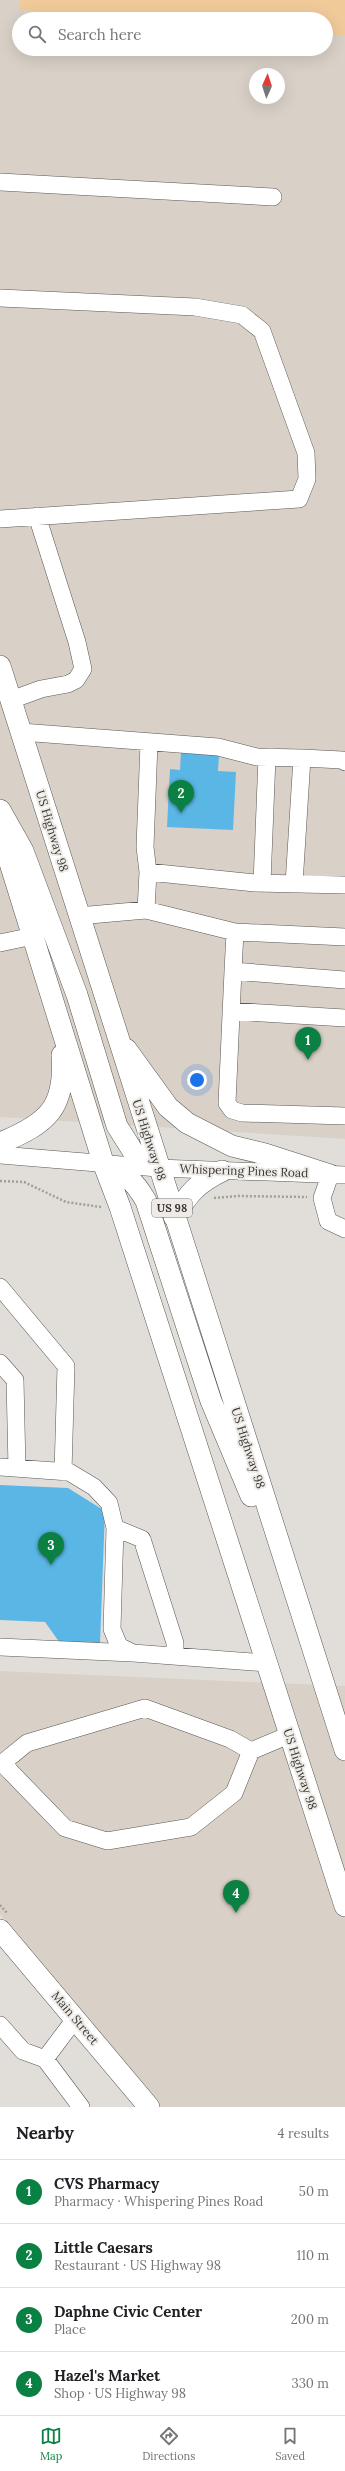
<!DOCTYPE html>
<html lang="en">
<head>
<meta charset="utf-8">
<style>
  body { margin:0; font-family:Lora,serif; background:#f2f2f2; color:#202124 }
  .compass { position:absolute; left:249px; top:68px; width:36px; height:36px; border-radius:50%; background:#fff; box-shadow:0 4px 16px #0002; rotate:3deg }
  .you { position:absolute; left:197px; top:1080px; width:14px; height:14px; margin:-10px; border:3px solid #fff; border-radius:50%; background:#1a73e8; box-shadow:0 0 0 6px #1a73e833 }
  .badge { display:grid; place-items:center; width:26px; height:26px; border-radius:50%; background:#0b8043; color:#fff; font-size:13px; font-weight:700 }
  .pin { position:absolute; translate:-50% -33px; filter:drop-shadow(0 1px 2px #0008) }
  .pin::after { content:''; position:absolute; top:21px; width:14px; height:12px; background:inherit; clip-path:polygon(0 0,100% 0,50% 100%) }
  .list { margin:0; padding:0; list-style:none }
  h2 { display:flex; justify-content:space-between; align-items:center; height:52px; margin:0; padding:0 16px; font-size:17px }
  h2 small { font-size:13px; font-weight:400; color:#757577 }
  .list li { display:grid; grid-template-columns:26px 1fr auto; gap:12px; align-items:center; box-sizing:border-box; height:64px; padding:0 16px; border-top:1px solid #e0e0e0 }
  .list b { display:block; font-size:15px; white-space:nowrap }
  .list p { margin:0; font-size:13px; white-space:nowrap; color:#757577 }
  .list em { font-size:13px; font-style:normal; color:#757577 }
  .icon { flex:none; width:22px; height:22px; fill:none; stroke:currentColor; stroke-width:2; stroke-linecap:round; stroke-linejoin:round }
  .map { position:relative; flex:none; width:345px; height:2107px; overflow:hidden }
  .search { position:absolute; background:#fff; box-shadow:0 4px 16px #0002; left:12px; right:12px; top:12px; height:44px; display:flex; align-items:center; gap:10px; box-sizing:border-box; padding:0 14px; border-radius:22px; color:#757577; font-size:15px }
  .sheet { height:308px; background:#fff }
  nav { display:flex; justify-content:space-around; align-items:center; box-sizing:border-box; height:56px; border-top:1px solid #e0e0e0; background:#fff; font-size:11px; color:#757577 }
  nav a { display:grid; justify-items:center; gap:2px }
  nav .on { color:#0b8043 }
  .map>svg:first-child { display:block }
</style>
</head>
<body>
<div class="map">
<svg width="345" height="2107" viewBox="0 0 345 2107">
  <rect width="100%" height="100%" fill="#e1deda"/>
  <path fill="#d9d1c7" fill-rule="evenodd" d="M0 0H20V10L137 19H19V49H326V34L345 36V1139L0 1117ZM255 74H279V98H255Z
    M0 1671 345 1686V2107H161L0 1914Z"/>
  <path fill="#f0ca99" d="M20 0H345V36L326 34V19H137L19 10Z"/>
  <path fill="#5ab7e5" d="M181 752 219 754 218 771 236 772 233 830 167 827 170 769 180 770Z
    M0 1485 68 1488 105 1511 100 1644 60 1643 45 1622 0 1620Z"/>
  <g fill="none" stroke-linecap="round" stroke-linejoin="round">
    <defs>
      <path id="minor" d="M0 182 273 197
        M0 298 195 307 242 315 262 331 306 453 307 479 299 499 0 519
        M11 700 41 689 68 684 76 680 83 669 77 642 37 516
        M21 732 218 747 257 757 302 758
        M148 872 255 883 345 885
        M262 883 267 757
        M294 884 302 758 342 760 345 762
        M146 910 148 872 145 847 149 743
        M78 916 146 910 235 932 233 971 345 980
        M235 932 345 937
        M0 943 33 936
        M233 971 227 1103 232 1110 242 1113 345 1116
        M231 1011 345 1018
        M0 1155 158 1168 345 1175
        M330 1175 322 1198 328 1221 345 1229
        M0 1287 66 1366 63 1472
        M0 1363 15 1380 17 1468
        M0 1467 69 1472 94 1487 109 1503 115 1528 112 1629 119 1646 133 1653 266 1663
        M115 1528 142 1539 175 1643V1656
        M0 1647 132 1653
        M2 1763 65 1828 107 1841 191 1827 234 1793 251 1751
        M0 1765 27 1743 145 1708 230 1739 251 1751 289 1735
        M75 2019 45 2059 81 2107
        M0 2025 23 2051 45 2059"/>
      <path id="major" d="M0 666 345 1750
        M0 810 23 851 77 995 117 1126 134 1153 158 1168
        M0 831 104 1165 120 1207 345 1906
        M126 1049 168 1107 187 1123 232 1146 265 1154 330 1175
        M0 1143C47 1124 66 1108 62 1055
        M104 1165C126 1174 134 1180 146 1201L211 1401 251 1496
        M174 1217C189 1193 197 1183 222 1171
        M0 1930 149 2107"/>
    </defs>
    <use href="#minor" stroke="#5a5754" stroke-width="18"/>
    <use href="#major" stroke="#5a5754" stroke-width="22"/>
    <path stroke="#a19e9b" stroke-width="2.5" stroke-dasharray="2 2" stroke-linecap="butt" d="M0 1181 24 1182 66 1202 101 1207
      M214 1198 238 1196 307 1197
      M0 1905 7 1913"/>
    <use href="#minor" stroke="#fff" stroke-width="17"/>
    <use href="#major" stroke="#fff" stroke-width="21"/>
  </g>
  <g text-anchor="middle" stroke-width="4" stroke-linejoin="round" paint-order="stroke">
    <rect fill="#eeebe7" stroke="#6f6e6b" stroke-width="1" x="152" y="1199" width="40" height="18" rx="3"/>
    <g font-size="11" font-weight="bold" fill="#393836">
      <text x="172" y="1212">US 98</text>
    </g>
    <g font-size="12" fill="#393836" stroke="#eeebe7">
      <text transform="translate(52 831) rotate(73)" y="4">US Highway 98</text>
      <text transform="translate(149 1140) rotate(72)" y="4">US Highway 98</text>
      <text transform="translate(244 1171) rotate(2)" y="4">Whispering Pines Road</text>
      <text transform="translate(248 1448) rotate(72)" y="4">US Highway 98</text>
      <text transform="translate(300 1769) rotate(72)" y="4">US Highway 98</text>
      <text transform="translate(75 2018) rotate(50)" y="4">Main Street</text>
    </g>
  </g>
</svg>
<svg class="compass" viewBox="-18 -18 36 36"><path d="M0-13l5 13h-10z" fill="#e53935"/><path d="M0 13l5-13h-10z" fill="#757577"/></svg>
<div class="you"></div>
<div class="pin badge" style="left:308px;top:1060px">1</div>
<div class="pin badge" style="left:181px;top:813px">2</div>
<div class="pin badge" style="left:51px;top:1565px">3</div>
<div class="pin badge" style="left:236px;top:1913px">4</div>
<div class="search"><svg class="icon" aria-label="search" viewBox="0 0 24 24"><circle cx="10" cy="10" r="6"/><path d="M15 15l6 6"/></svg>Search here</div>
</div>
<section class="sheet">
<h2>Nearby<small>4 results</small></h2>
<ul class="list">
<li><span class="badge">1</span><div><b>CVS Pharmacy</b><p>Pharmacy · Whispering Pines Road</p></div><em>50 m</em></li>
<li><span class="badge">2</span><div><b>Little Caesars</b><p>Restaurant · US Highway 98</p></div><em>110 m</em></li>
<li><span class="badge">3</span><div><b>Daphne Civic Center</b><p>Place</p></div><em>200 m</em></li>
<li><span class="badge">4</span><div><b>Hazel's Market</b><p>Shop · US Highway 98</p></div><em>330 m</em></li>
</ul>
</section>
<nav>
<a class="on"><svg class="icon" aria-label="map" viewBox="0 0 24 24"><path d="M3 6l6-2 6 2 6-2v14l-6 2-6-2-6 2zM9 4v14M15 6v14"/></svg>Map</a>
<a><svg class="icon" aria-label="directions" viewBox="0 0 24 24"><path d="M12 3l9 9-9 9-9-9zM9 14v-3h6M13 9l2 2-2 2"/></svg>Directions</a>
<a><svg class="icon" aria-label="saved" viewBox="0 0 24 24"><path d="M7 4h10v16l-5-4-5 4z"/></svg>Saved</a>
</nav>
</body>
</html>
